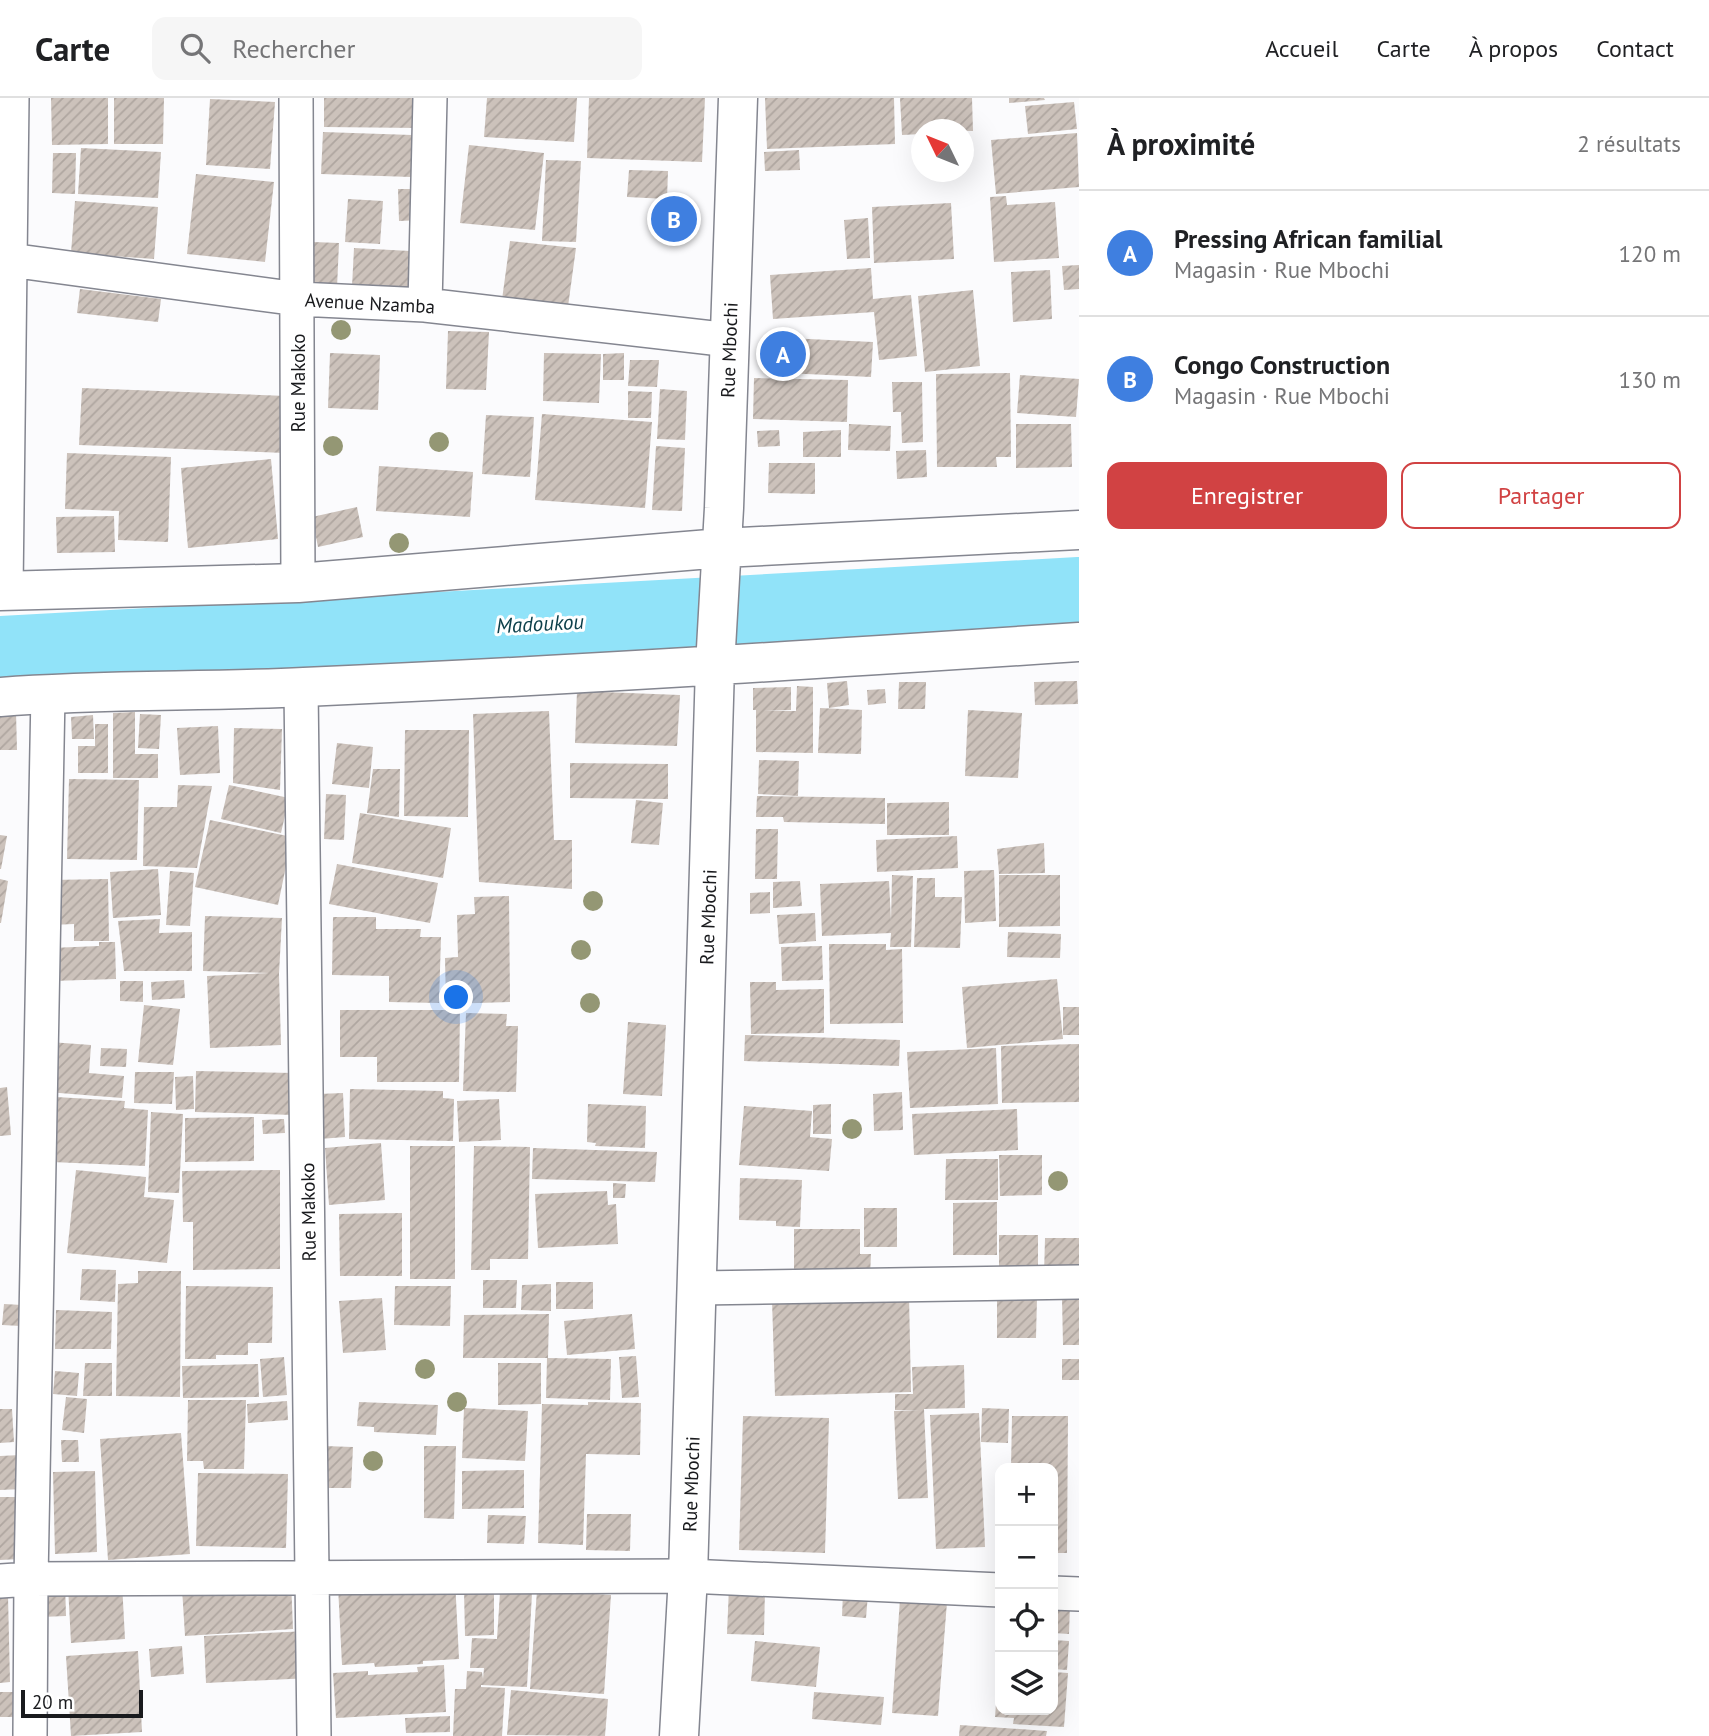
<!DOCTYPE html>
<html lang="fr">
<head>
<meta charset="utf-8">
<style>
  body { margin:0; font-family:"PT Sans",sans-serif; background:#f6f6f6; color:#202124 }
  .controls { position:absolute; right:21px; bottom:21px; display:grid; overflow:hidden; border-radius:14px; box-shadow:0 7px 28px #0002 }
  .controls button { width:63px; height:63px; display:grid; place-items:center; padding:0; border:0; border-bottom:2px solid #e0e0e0; background:#fff; color:#202124; font:35px sans-serif }
  .compass { position:absolute; left:911px; top:21px; width:63px; height:63px; border-radius:50%; background:#fff; box-shadow:0 7px 28px #0002; rotate:313deg }
  .scale { position:absolute; left:21px; bottom:18px; width:122px; box-sizing:border-box; padding-left:7px; border:4px solid #191a1d; border-top:0; font-size:19px; line-height:24px; white-space:nowrap; color:#191a1d; -webkit-text-stroke:5px #fff; paint-order:stroke }
  .you { position:absolute; left:457px; top:900px; width:24px; height:24px; margin:-18px; border:5px solid #fff; border-radius:50%; background:#1a73e8; box-shadow:0 0 0 10px #1a73e833 }
  .badge { display:grid; place-items:center; width:46px; height:46px; border-radius:50%; background:#d14243; color:#fff; font-size:23px; font-weight:700 }
  .pin { position:absolute; translate:-50% -50%; border:4px solid #fff; box-shadow:0 2px 7px #0006 }
  .list { margin:0; padding:0; list-style:none }
  h2 { display:flex; justify-content:space-between; align-items:center; height:91px; margin:0; padding:0 28px; font-size:30px }
  h2 small { font-size:23px; font-weight:400; color:#757577 }
  .list li { display:grid; grid-template-columns:46px 1fr auto; gap:21px; align-items:center; box-sizing:border-box; height:126px; padding:0 28px; border-top:2px solid #e0e0e0 }
  .list b { display:block; font-size:26px; white-space:nowrap }
  .list p { margin:0; font-size:23px; white-space:nowrap; color:#757577 }
  .list em { font-size:23px; font-style:normal; color:#757577 }
  .actions { display:flex; gap:14px; padding:21px 28px }
  .actions a { flex:1; padding:16px 0; border:2px solid #d14243; border-radius:14px; text-align:center; font-size:24px; color:#d14243 }
  .actions .main { background:#d14243; color:#fff }
  .icon { flex:none; width:38px; height:38px; fill:none; stroke:currentColor; stroke-width:2; stroke-linecap:round; stroke-linejoin:round }
  .map { position:relative; flex:none; width:1079px; height:1638px; overflow:hidden }
  header { display:flex; align-items:center; gap:42px; box-sizing:border-box; height:98px; padding:0 35px; background:#fff; border-bottom:2px solid #e0e0e0 }
  header strong { font-size:33px }
  nav { display:flex; gap:38px; margin-inline-start:auto; font-size:24px }
  .search { width:490px; height:63px; background:#f6f6f6; display:flex; align-items:center; gap:18px; box-sizing:border-box; padding:0 24px; border-radius:14px; color:#757577; font-size:26px }
  main { display:flex }
  aside { flex:1; background:#fff }
  .map>svg:first-child { display:block }
</style>
</head>
<body>
<header>
<strong>Carte</strong>
<div class="search"><svg class="icon" aria-label="search" viewBox="0 0 24 24"><circle cx="10" cy="10" r="6"/><path d="M15 15l6 6"/></svg>Rechercher</div>
<nav><a>Accueil</a><a>Carte</a><a>À propos</a><a>Contact</a></nav>
</header>
<main>
<div class="map">
<svg width="1079" height="1638" viewBox="0 0 1079 1638">
  <defs>
    <pattern id="building-hatch" width="6" height="6" patternUnits="userSpaceOnUse" patternTransform="scale(1.75)"><rect width="6" height="6" fill="#ccc2bb"/><path d="M-1 1l2-2M0 6l6-6M5 7l2-2" fill="none" stroke="#afa6a0"/></pattern>
  </defs>
  <rect width="100%" height="100%" fill="#fbfbfd"/>
  <g fill="none" stroke-linecap="round" stroke-linejoin="round">
    <path stroke="#91e3f9" stroke-width="74" d="M0 555 1079 496"/>
  </g>
  <path fill="url(#building-hatch)" d="M51 0H108V46L52 47Z
    M114 0H164L163 46H114Z
    M324 0H420V30L324 29Z
    M487 0H577L574 44 484 39Z
    M589 0H705L702 64 587 60Z
    M765 0H894L895 46 767 51Z
    M900 0H972L973 33 922 32V36L902 37Z
    M1009 0H1044L1045 2 1009 5Z
    M210 1 275 4 270 71 206 67Z
    M1074 4 1077 31 1028 36 1025 8Z
    M323 34 412 37 411 79 321 76Z
    M1077 35 1079 89 996 96 991 42Z
    M469 47 544 55 535 132 460 125Z
    M81 50 161 54 158 100 78 96Z
    M799 52 800 72 765 73 764 54Z
    M53 55H76L75 96 52 95Z
    M546 62 581 63 576 144 542 143Z
    M629 72 668 73 667 101 627 99Z
    M196 76 274 84 265 164 187 156Z
    M398 91H422V122L399 123Z
    M1006 98 1007 107 1055 104 1059 160 994 164 990 99Z
    M348 101 383 103 380 146 345 144Z
    M75 103 158 109 154 161 71 155Z
    M951 105 954 161 874 165 872 109Z
    M868 120 870 160 847 161 844 122Z
    M510 143 576 150 567 216 501 209Z
    M313 144 339 145 337 190 311 189Z
    M354 150 410 153 408 192 352 189Z
    M1079 167V191L1064 192 1062 168Z
    M871 170 873 201 911 197 917 258 879 262 874 214 773 221 770 177Z
    M1050 172 1052 221 1013 224 1011 174Z
    M80 191 161 201 158 224 77 215Z
    M973 192 980 268 925 274 918 198Z
    M448 233 489 234 486 292 446 291Z
    M765 239 873 244 871 279 763 274Z
    M330 255 380 257 378 312 328 310Z
    M544 255 601 256 599 305 543 303Z
    M624 255V282H603V256Z
    M630 262H659L657 289 628 288Z
    M1010 275 1011 359H996L997 369H937L936 276Z
    M1020 277 1079 281 1076 319 1017 315Z
    M754 280 848 282 847 324 753 321Z
    M892 284H922L923 344 902 345 901 314H893Z
    M82 290 287 298 285 355 79 347Z
    M660 291 687 293 685 342 657 341Z
    M628 293 652 294 651 320H628Z
    M542 316 652 324 645 410 535 402Z
    M486 317 534 319 530 379 482 376Z
    M849 326 891 328 890 353 848 352Z
    M1016 326H1071L1072 369 1016 370Z
    M779 332 780 348 758 349 757 333Z
    M841 332V359H803V334Z
    M656 348 685 350 682 413 652 412Z
    M926 352 927 379 897 381 896 353Z
    M67 355 171 359 168 444 118 442 119 413 65 411Z
    M271 361 278 441 188 450 181 370Z
    M769 365H815V396L768 395Z
    M379 368 473 374 470 419 376 413Z
    M357 409 363 439 318 449 312 419Z
    M114 418 115 454 57 455 56 419Z
    M847 583 849 607 829 610 827 585Z
    M1077 583 1078 606 1035 607 1034 584Z
    M899 584H926L925 611H898Z
    M797 588 813 589V655L756 654V612H753V590L791 589V612L764 613H796Z
    M885 591 886 605 868 607 867 592Z
    M577 593 680 597 677 648 575 645Z
    M820 610 862 612 861 656 818 655Z
    M968 612 1022 615 1018 680 965 678Z
    M549 613 554 742H572V791L479 784 473 616Z
    M0 614H16L17 652H0Z
    M135 614V656H158V680H113V615Z
    M140 616 161 617 159 651 138 650Z
    M93 617 94 641H72L71 619Z
    M95 626H108V675H78V648H95Z
    M218 628 220 675 180 677 177 630Z
    M234 630 282 631 280 692 233 685Z
    M405 632H469L468 719 404 718Z
    M337 645 373 649 369 690 332 686Z
    M759 662 799 663 798 698 758 696Z
    M570 665 668 666V701L570 700Z
    M373 671H400L399 719 367 715Z
    M69 681 139 682 137 762 67 761Z
    M178 687 212 688 197 770 143 768 144 709H177Z
    M229 687 289 700 281 735 221 721Z
    M326 696 346 697 344 742 324 741Z
    M757 698 885 700V726L784 724 783 719H756Z
    M636 702 663 705 659 747 631 745Z
    M949 704V737H887V705Z
    M360 715 451 730 443 780 352 765Z
    M210 722 292 739 278 807 195 789Z
    M756 731H778L777 781H755Z
    M0 737 7 738 1 771H0Z
    M957 738 958 770 877 774 876 742Z
    M1044 745 1045 775 999 776 997 751Z
    M337 766 438 785 430 825 329 806Z
    M158 771 161 817 113 820 110 774Z
    M994 772 996 823 965 825 964 773Z
    M170 773 194 775 190 828 166 827Z
    M892 777 913 778 911 849H890L891 835 822 838 820 786 889 783 891 823Z
    M999 777H1060V828L999 829Z
    M917 780H935V799H962L960 850 914 849Z
    M0 781 8 783 1 825H0Z
    M108 781 109 843H74V826L51 827 50 782Z
    M800 783 802 808 773 810V784Z
    M770 794V815L750 816V795Z
    M509 798 510 904 446 906 445 860 458 859 457 817 475 816 474 799Z
    M815 815 816 843 779 846 777 817Z
    M205 818 282 820 279 876 281 947 210 950 207 878 269 875 203 873Z
    M333 819H376V831H421L420 839H441L439 905 389 904V878L332 877Z
    M160 821 159 835 192 834V873H124L118 823Z
    M1008 834 1061 836 1060 860 1007 859Z
    M99 844H115L116 881 52 883 51 850 99 848Z
    M829 846H886V852L902 851 903 925 830 926Z
    M822 848 823 882 782 883 781 849Z
    M1057 881 1063 941 967 950 962 889Z
    M184 882 185 900 152 902 151 884Z
    M120 883H143V904L120 903Z
    M750 884H776V892L824 891V935L751 936Z
    M144 907 180 911 173 967 138 964Z
    M1063 909H1079V937H1063Z
    M340 912H460L459 984H377V959H340Z
    M466 915 507 916 506 928H518L516 994 463 993Z
    M628 924 666 927 662 998 623 996Z
    M745 937 900 942 899 968 744 963Z
    M50 944 91 947 89 975 124 978 122 1000 47 994Z
    M1079 946V1004L1002 1005 1001 948Z
    M101 950 127 951 126 969 100 968Z
    M996 950 998 1006 910 1010 907 954Z
    M196 973 294 975 293 1017 195 1014Z
    M135 974H174L172 1006 134 1005Z
    M193 978 194 1011 176 1012 175 979Z
    M7 989 11 1037 0 1038V990Z
    M350 991 443 993V1000L454 1001 453 1043 349 1041Z
    M902 994 903 1032 874 1033 873 996Z
    M343 995 345 1039 320 1041 318 996Z
    M56 999 125 1003 124 1010 148 1012 145 1068 52 1064Z
    M499 1001 501 1042 459 1044 457 1003Z
    M588 1006 646 1008 645 1050 595 1048 596 1045 587 1044Z
    M831 1006V1036H813V1007Z
    M744 1008 812 1013 810 1039 832 1041 829 1073 739 1067Z
    M1017 1011 1018 1052 914 1057 912 1016Z
    M151 1014 183 1016 179 1095 148 1094Z
    M254 1019V1063L185 1064V1020Z
    M284 1021 285 1035 263 1036 262 1022Z
    M381 1045 385 1102 329 1107 325 1050Z
    M410 1048H455V1181H410Z
    M474 1048 530 1049 528 1161H490V1172H471Z
    M533 1050 657 1054 655 1084 532 1081Z
    M999 1057H1042V1097L1000 1098Z
    M946 1061H998V1102H945Z
    M76 1072 146 1079 144 1099 174 1102 167 1165 67 1155Z
    M280 1072V1171L193 1172V1124H183L182 1073Z
    M740 1080 802 1082 800 1129 776 1128V1123L739 1122Z
    M613 1085 626 1086 625 1100H613Z
    M607 1093 608 1107 616 1106 618 1146 538 1150 535 1096Z
    M997 1104V1157H953V1105Z
    M864 1110H897V1149H864Z
    M402 1115V1178H340L339 1116Z
    M794 1131H860V1156H871L870 1178H794Z
    M999 1137H1038V1175H999Z
    M1045 1140H1079V1178L1044 1177Z
    M82 1171 116 1172 115 1204 80 1202Z
    M138 1173H181L180 1299 116 1298 118 1186 138 1185Z
    M483 1182H517L516 1210H483Z
    M556 1184H593V1211H556Z
    M551 1186V1213L521 1212 522 1187Z
    M186 1188 273 1189 272 1245H248V1257H216V1261H185Z
    M395 1188H451L450 1228 394 1227Z
    M909 1197 911 1294 775 1298 772 1202Z
    M382 1200 386 1252 343 1255 339 1203Z
    M1037 1200 1036 1240H997V1201Z
    M1062 1201H1079V1247H1063Z
    M4 1206 22 1207 21 1228 2 1227Z
    M56 1212 112 1214 111 1251H55Z
    M549 1216 548 1260H463L464 1217Z
    M632 1216 635 1251 567 1257 564 1223Z
    M636 1258 639 1299 622 1300 619 1259Z
    M284 1259 287 1297 263 1299 260 1261Z
    M547 1260 611 1261 610 1302 546 1300Z
    M1062 1261H1079V1282H1062Z
    M85 1265H112V1298H83Z
    M498 1265H541V1306L498 1307Z
    M258 1266 259 1299 183 1300 182 1268Z
    M964 1267 965 1310 924 1311 928 1400 898 1401 894 1313 919 1312H895V1296H913L912 1269Z
    M55 1273 79 1275 77 1298 53 1296Z
    M66 1299 87 1301 84 1335 62 1332Z
    M188 1302H246L244 1371H204L203 1363H187Z
    M287 1303 288 1322 248 1325 247 1306Z
    M359 1304 438 1307 436 1337 374 1334V1329L357 1328Z
    M588 1304 641 1305 640 1357 586 1356 583 1447 538 1445 542 1306 588 1307Z
    M464 1310 528 1313 525 1363 462 1360Z
    M982 1310 1009 1311 1008 1345 981 1344Z
    M0 1311H12L14 1344 0 1345Z
    M979 1315 985 1449 936 1451 930 1317Z
    M743 1318 829 1320 825 1455 739 1452Z
    M1012 1318H1068L1067 1455H1053V1370H1011Z
    M181 1335 190 1456 108 1462 100 1341Z
    M61 1342H78L79 1364H62Z
    M324 1348 353 1349 351 1390H323Z
    M424 1348H456L454 1421 424 1420Z
    M21 1357 23 1391 0 1392V1358Z
    M524 1372V1410L462 1411V1373Z
    M95 1373 97 1454 55 1456 53 1374Z
    M198 1375 288 1376 286 1450 196 1448Z
    M0 1399H19L21 1461 0 1462Z
    M587 1416H631L630 1453 586 1452Z
    M488 1417 526 1418 524 1446 487 1445Z
    M455 1481 459 1561 423 1563V1566L375 1569 374 1565 342 1567 338 1488Z
    M291 1483 293 1531 185 1538 182 1490Z
    M65 1484 66 1518 41 1519 40 1485Z
    M122 1485 125 1541 71 1545 68 1488Z
    M729 1489 765 1490 764 1537 727 1536Z
    M494 1491V1537L465 1538 464 1492Z
    M537 1492 611 1497 604 1596 530 1591Z
    M500 1494 532 1495 527 1589 481 1587V1589L505 1590 502 1638H453L455 1591H466L467 1573 482 1574 483 1581 484 1570H470L472 1540 497 1541Z
    M843 1494 868 1496 866 1520 842 1518Z
    M8 1498 10 1584 0 1585V1499Z
    M900 1501 947 1504 938 1618 892 1615Z
    M1053 1506H1070L1069 1536 1053 1535Z
    M309 1533 311 1580 206 1585 204 1538Z
    M1053 1542 1069 1543 1067 1572 1053 1571Z
    M755 1543 820 1549 816 1589 751 1583Z
    M182 1548 184 1576 151 1579 149 1551Z
    M138 1553 142 1634 71 1638 66 1558Z
    M444 1567 446 1614 336 1620 333 1575 368 1573V1577L418 1574 417 1569Z
    M1053 1574 1068 1575 1064 1629 1013 1626 1014 1620 995 1619 998 1580H1000V1612H1053Z
    M511 1592 608 1601 605 1638 507 1637Z
    M0 1594H13V1619H0Z
    M814 1594 884 1599 881 1627 812 1621Z
    M450 1618V1634L406 1635 405 1620Z
    M960 1627 1047 1633 1046 1638H959Z"/>
  <g fill="none" stroke-linecap="round" stroke-linejoin="round">
    <defs>
      <path id="street" d="M296 0 298 485
        M10 162 298 201 425 207 730 242
        M425 207 430 0
        M6 492 12 0
        M301 590 314 1638
        M698 1190 1079 1184
        M0 1483 31 1481 688 1478 1000 1492
        M1053 1495 1079 1496
        M30 1638 31 1481 48 596"/>
      <path id="secondary" d="M0 493 298 485 722 450 1079 432
        M0 599C101 591 203 594 304 589 562 578 821 561 1079 544
        M679 1638 688 1478 715 568 724 410 738 0"/>
    </defs>
    <use href="#street" stroke="#848690" stroke-width="36"/>
    <use href="#secondary" stroke="#848690" stroke-width="41"/>
    <use href="#street" stroke="#fff" stroke-width="33"/>
    <use href="#secondary" stroke="#fff" stroke-width="38"/>
  </g>
  <g fill="#949774">
    <circle cx="341" cy="232" r="10"/>
    <circle cx="439" cy="344" r="10"/>
    <circle cx="333" cy="348" r="10"/>
    <circle cx="399" cy="445" r="10"/>
    <circle cx="593" cy="803" r="10"/>
    <circle cx="581" cy="852" r="10"/>
    <circle cx="590" cy="905" r="10"/>
    <circle cx="852" cy="1031" r="10"/>
    <circle cx="1058" cy="1083" r="10"/>
    <circle cx="425" cy="1271" r="10"/>
    <circle cx="457" cy="1304" r="10"/>
    <circle cx="373" cy="1363" r="10"/>
  </g>
  <g text-anchor="middle" stroke-width="6" stroke-linejoin="round" paint-order="stroke">
    <g font-size="19" fill="#191a1d" stroke="#fff">
      <text transform="translate(370 205) rotate(3)" y="7">Avenue Nzamba</text>
      <text transform="translate(729 252) rotate(-88)" y="7">Rue Mbochi</text>
      <text transform="translate(298 285) rotate(-90)" y="7">Rue Makoko</text>
      <text transform="translate(708 819) rotate(-88)" y="7">Rue Mbochi</text>
      <text transform="translate(308 1114) rotate(-91)" y="7">Rue Makoko</text>
      <text transform="translate(691 1386) rotate(-88)" y="7">Rue Mbochi</text>
    </g>
    <g font-size="21" font-style="italic" fill="#0e404b" stroke="#fff">
      <text transform="translate(540 526) rotate(-3)" y="7">Madoukou</text>
    </g>
  </g>
</svg>
<div class="controls">
<button>+</button>
<button>−</button>
<button><svg class="icon" aria-label="locate" viewBox="0 0 24 24"><circle cx="12" cy="12" r="6"/><path d="M12 2v4M12 18v4M2 12h4M18 12h4"/></svg></button>
<button><svg class="icon" aria-label="layers" viewBox="0 0 24 24"><path d="M12 4l9 5-9 5-9-5zM3 14l9 5 9-5"/></svg></button>
</div>
<svg class="compass" viewBox="-18 -18 36 36"><path d="M0-13l5 13h-10z" fill="#e53935"/><path d="M0 13l5-13h-10z" fill="#757577"/></svg>
<div class="scale">20 m</div>
<div class="you"></div>
<div class="pin badge" style="left:783px;top:256px;background:#3f7fe0">A</div>
<div class="pin badge" style="left:674px;top:121px;background:#3f7fe0">B</div>
</div>
<aside>
<h2>À proximité<small>2 résultats</small></h2>
<ul class="list">
<li><span class="badge" style="background:#3f7fe0">A</span><div><b>Pressing African familial</b><p>Magasin · Rue Mbochi</p></div><em>120 m</em></li>
<li><span class="badge" style="background:#3f7fe0">B</span><div><b>Congo Construction</b><p>Magasin · Rue Mbochi</p></div><em>130 m</em></li>
</ul>
<div class="actions"><a class="main">Enregistrer</a><a>Partager</a></div>
</aside>
</main>
</body>
</html>
